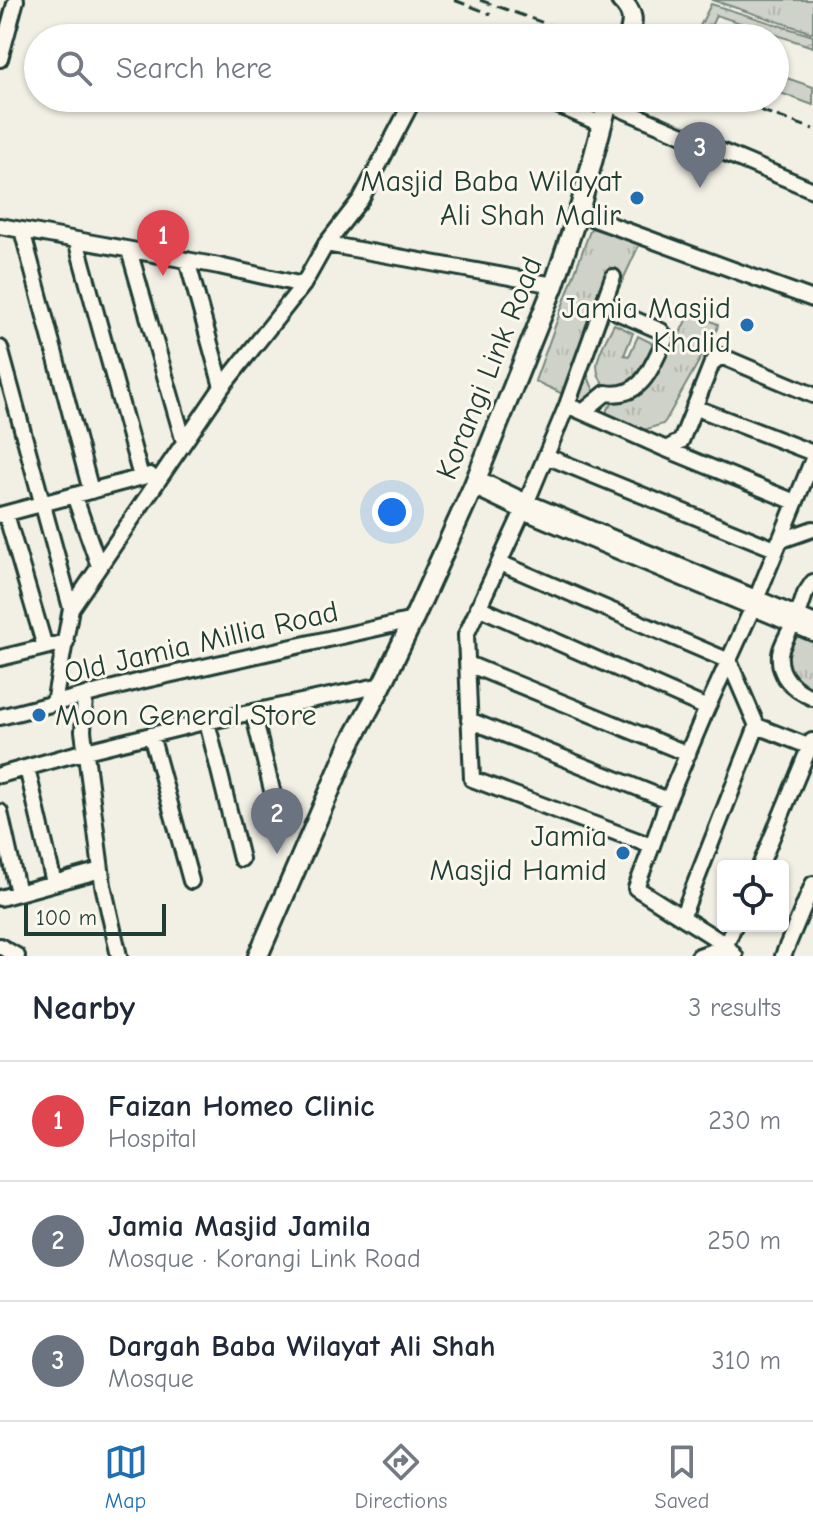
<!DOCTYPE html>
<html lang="en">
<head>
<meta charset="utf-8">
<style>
  body { margin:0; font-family:"Comic Neue",sans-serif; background:#f6f6f7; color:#1f2937 }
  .controls { position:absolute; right:24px; bottom:24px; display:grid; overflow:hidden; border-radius:8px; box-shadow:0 2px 6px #0004 }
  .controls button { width:72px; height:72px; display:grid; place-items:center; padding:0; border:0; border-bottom:2px solid #e0e1e3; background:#fff; color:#1f2937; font:40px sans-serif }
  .scale { position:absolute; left:24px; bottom:20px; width:142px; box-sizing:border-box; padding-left:8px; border:4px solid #1f3d34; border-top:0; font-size:22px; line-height:28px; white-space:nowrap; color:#1f3d34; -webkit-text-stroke:6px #fbf7ec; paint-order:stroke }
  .you { position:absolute; left:392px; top:512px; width:28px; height:28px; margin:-20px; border:6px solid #fff; border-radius:50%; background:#1a73e8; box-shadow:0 0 0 12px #1a73e833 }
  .badge { display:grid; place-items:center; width:52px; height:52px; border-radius:50%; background:#1f6fb2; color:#fff; font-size:26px; font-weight:700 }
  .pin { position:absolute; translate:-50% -66px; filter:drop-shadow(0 2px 4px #0008) }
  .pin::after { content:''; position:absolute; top:42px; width:28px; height:24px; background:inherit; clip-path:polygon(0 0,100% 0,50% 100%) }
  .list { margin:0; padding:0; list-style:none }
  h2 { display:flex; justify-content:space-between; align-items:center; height:104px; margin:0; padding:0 32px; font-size:34px }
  h2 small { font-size:26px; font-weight:400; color:#747a83 }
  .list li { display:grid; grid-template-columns:52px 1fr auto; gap:24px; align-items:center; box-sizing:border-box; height:120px; padding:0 32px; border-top:2px solid #e0e1e3 }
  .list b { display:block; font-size:30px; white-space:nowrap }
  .list p { margin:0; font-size:26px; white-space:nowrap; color:#747a83 }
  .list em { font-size:26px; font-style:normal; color:#747a83 }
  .icon { flex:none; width:44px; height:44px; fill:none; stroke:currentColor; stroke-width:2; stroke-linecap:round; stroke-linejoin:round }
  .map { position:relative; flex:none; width:813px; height:956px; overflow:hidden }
  .search { position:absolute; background:#fff; box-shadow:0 2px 6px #0004; left:24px; right:24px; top:24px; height:88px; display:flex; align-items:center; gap:20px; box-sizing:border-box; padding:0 28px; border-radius:44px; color:#747a83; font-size:30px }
  .sheet { height:464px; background:#fff }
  nav { display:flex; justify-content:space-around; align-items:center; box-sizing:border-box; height:112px; border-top:2px solid #e0e1e3; background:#fff; font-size:22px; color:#747a83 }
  nav a { display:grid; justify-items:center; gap:4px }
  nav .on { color:#1f6fb2 }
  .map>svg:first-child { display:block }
</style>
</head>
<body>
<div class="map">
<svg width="813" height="956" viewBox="0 0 813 956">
  <defs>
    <pattern id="grass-tufts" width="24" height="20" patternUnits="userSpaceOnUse" patternTransform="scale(2)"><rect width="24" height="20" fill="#cfd2c8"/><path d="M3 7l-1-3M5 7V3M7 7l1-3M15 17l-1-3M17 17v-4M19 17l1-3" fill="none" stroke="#b1b5ac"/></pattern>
    <pattern id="forest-crowns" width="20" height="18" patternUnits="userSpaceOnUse" patternTransform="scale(2)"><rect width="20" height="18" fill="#cfd2c8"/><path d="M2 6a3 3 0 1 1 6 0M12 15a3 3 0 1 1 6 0" fill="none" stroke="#b1b5ac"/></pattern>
  </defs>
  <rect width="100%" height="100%" fill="#f2f0e5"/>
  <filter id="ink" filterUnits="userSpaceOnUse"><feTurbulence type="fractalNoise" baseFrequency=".0125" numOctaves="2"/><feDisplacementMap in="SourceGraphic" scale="16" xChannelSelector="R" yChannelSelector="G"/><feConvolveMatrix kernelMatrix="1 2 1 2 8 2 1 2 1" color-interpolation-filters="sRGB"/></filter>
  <g filter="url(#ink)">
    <path fill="url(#grass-tufts)" stroke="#77887e" stroke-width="2" d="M712 0H813V33Z
      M591 228 640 243 608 312 610 316C603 330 585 356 587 371 589 386 600 394 595 409L535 381Z
      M690 312 718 324 717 329 666 420 663 424 638 432 607 415V409L614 402 633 399 648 387 671 343 678 337Z
      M614 324 633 333 624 355 629 356 638 336 658 346 632 388H608C585 369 604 345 614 324Z
      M796 632 813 639V690C798 685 784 669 788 652 789 645 793 638 796 632Z"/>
    <path fill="url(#forest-crowns)" stroke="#77887e" stroke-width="2" d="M711 4 813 36V47L716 15 706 38H694Z
      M775 74 813 87V105L775 91Z"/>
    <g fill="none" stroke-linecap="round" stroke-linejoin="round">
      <defs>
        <path id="minor" d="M0 59 16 0
          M541 98 601 124
          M607 103 813 190
          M578 213 813 299
          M0 226 219 266 303 285
          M22 230 91 491
          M76 240 141 477
          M326 244 554 285
          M129 250 184 442
          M187 260 222 387
          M0 348 71 608
          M567 405 613 277
          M694 407 813 453
          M583 412 606 393C643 399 651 366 665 340L664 335 661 331 617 312
          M666 449 795 502
          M546 456 775 549
          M476 478 527 502 813 622
          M473 487 523 511 813 633
          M74 495 99 566
          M6 514 45 647
          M0 515 150 475
          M779 541 813 529
          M500 563 729 661 757 726
          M478 607 707 708
          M798 615 805 594 813 582
          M793 624C789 633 781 645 780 654 778 677 794 690 813 698
          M0 658 66 642
          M468 664 688 754
          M85 696 83 731 103 885 119 956
          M54 703 71 608 222 387 303 285 326 244 361 199 414 98
          M253 712 279 819
          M0 717 141 681 413 620
          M469 720 668 800 652 846
          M207 722 241 859
          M151 735 191 881
          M27 768 54 883
          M0 775 86 751 196 724 382 685
          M668 800 707 708 753 607 813 459
          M0 812 18 893
          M760 866 812 741
          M0 898 101 870
          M682 917 757 726 813 748
          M726 945 734 926
          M0 946 17 956
          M699 956 713 951 719 952 723 956
          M735 956 726 945 636 888 652 846 472 779 466 635 523 511 567 405 666 449 681 441 712 363 721 356 813 395
          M783 956 813 884"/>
        <path id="major" d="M621 0C634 13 634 21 628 38
          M258 956 350 744 382 685 413 620 473 487 554 285 581 204 609 98"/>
      </defs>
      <use href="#minor" stroke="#1f3d34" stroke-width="20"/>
      <use href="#major" stroke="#1f3d34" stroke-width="24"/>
      <use href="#minor" stroke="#fbf7ec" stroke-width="14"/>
      <use href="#major" stroke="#fbf7ec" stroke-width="18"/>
      <path stroke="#1f3d34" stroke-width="3" stroke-dasharray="12 6" stroke-linecap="butt" d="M454 0 491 14
        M480 0 585 38
        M726 98 813 129"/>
    </g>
  </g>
  <g fill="#1f6fb2" stroke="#fbf7ec" stroke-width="3">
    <circle cx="637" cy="198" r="8"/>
    <circle cx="747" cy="325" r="8"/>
    <circle cx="39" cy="715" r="8"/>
    <circle cx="623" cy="853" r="8"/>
  </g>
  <g text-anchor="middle" stroke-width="6" stroke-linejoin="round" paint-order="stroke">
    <g font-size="30" fill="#1f3d34" stroke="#fbf7ec" text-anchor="end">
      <text x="621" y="191">Masjid Baba Wilayat<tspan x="621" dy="34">Ali Shah Malir</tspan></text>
      <text x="731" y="318">Jamia Masjid<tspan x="731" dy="34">Khalid</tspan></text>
      <text x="55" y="725" text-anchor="start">Moon General Store</text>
      <text x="607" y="846">Jamia<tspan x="607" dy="34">Masjid Hamid</tspan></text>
    </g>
    <g font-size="30" fill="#1f3d34" stroke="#fbf7ec">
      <text transform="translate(489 368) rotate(-68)" y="10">Korangi Link Road</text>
      <text transform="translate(201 642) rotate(-13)" y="10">Old Jamia Millia Road</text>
    </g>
  </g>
</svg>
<div class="controls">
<button><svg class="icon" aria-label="locate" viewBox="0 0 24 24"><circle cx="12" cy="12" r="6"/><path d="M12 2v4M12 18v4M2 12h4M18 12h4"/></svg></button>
</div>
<div class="scale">100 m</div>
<div class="you"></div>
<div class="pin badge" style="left:163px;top:276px;background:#e0444e">1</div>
<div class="pin badge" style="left:277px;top:854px;background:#6b7280">2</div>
<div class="pin badge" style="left:700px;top:188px;background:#6b7280">3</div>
<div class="search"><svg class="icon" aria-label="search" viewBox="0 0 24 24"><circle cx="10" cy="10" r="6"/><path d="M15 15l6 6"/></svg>Search here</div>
</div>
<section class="sheet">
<h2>Nearby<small>3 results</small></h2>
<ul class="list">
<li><span class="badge" style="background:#e0444e">1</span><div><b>Faizan Homeo Clinic</b><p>Hospital</p></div><em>230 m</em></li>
<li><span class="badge" style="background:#6b7280">2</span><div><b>Jamia Masjid Jamila</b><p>Mosque · Korangi Link Road</p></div><em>250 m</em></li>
<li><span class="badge" style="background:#6b7280">3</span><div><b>Dargah Baba Wilayat Ali Shah</b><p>Mosque</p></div><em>310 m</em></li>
</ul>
</section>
<nav>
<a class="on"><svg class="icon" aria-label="map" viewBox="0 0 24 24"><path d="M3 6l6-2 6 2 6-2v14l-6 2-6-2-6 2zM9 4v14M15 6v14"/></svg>Map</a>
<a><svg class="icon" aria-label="directions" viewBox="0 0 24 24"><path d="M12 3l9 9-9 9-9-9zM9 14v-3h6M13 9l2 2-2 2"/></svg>Directions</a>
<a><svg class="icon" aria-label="saved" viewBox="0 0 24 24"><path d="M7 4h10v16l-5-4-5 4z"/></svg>Saved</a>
</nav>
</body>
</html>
